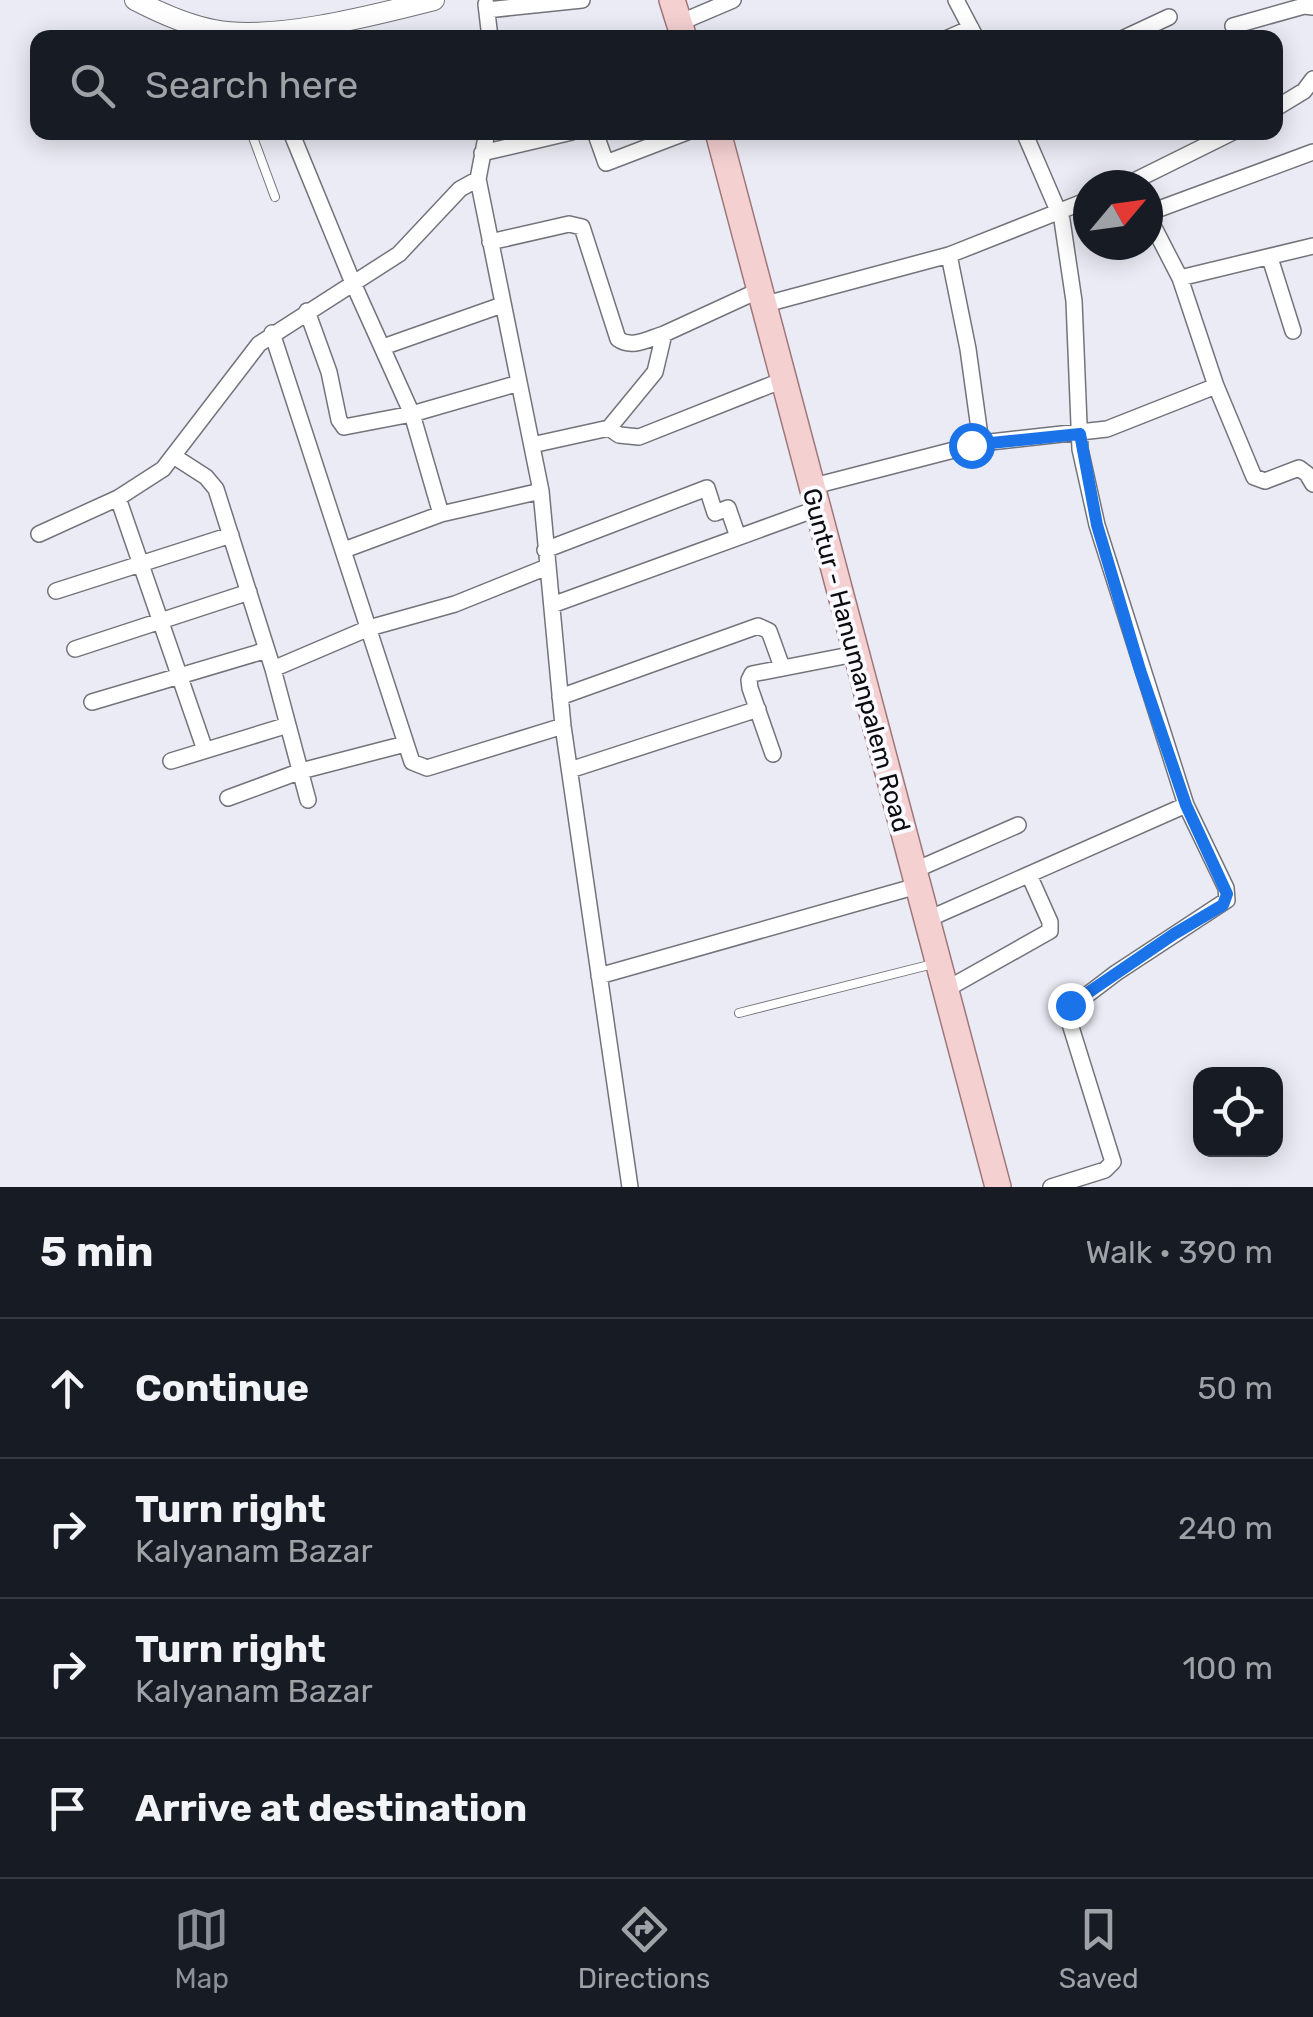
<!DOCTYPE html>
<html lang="en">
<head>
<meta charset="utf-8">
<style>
  body { margin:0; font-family:Rubik,sans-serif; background:#242831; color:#f1f3f6 }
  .controls { position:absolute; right:30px; bottom:30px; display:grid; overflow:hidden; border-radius:20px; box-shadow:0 5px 25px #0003 }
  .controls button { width:90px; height:90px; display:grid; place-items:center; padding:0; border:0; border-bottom:2px solid #363941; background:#171b24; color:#f1f3f6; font:50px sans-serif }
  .compass { position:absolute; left:1073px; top:170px; width:90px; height:90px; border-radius:50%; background:#171b24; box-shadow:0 5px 25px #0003; rotate:61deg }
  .stop { position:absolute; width:30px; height:30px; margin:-22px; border:8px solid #1a73e8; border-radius:50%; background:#fff }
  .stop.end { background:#1a73e8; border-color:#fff; box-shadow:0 2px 10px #0008 }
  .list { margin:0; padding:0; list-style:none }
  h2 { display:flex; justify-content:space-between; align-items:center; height:130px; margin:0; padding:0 40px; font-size:42px }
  h2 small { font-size:32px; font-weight:400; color:#9ea1a6 }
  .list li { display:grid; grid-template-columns:65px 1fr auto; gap:30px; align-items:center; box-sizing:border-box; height:140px; padding:0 40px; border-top:2px solid #363941 }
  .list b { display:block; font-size:38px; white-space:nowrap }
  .list p { margin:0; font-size:32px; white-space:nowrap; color:#9ea1a6 }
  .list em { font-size:32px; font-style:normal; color:#9ea1a6 }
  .icon { flex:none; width:55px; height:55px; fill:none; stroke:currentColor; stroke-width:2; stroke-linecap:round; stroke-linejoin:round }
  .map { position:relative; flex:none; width:1313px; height:1187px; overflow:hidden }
  .search { position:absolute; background:#171b24; box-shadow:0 5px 25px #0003; left:30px; right:30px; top:30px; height:110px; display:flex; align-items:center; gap:25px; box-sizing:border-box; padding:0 35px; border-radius:20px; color:#9ea1a6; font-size:38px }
  .sheet { height:690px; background:#171b24 }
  nav { display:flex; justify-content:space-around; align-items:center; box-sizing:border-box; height:140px; border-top:2px solid #363941; background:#171b24; font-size:28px; color:#9ea1a6 }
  nav a { display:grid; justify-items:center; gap:5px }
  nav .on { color:#8c9099 }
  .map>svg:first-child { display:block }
</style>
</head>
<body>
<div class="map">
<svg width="1313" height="1187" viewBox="0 0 1313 1187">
  <rect width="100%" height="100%" fill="#ebebf5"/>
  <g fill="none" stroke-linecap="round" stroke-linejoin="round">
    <defs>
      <path id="service" d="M251 132 275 197
        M739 1013 933 964"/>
      <path id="minor" d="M956 0 976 38
        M486 4 490 38
        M487 10 582 0
        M679 23 733 0
        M1233 26 1304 6 1313 7
        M948 38 971 28
        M1124 38 1169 17
        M1276 108 1304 91 1313 79
        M291 132 353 283 412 414 441 514
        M487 132 478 179 541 491 563 726 630 1187
        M595 132 606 163 687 132
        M1024 132 1062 220 1074 301 1080 449 1097 525 1186 805 1226 888 1227 900 1116 973 1066 1011 1113 1162 1105 1170 1051 1187
        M482 153 572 132
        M1126 185 1233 132
        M1148 213 1313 152
        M1148 216 1180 278 1216 386 1254 477 1265 481 1299 468 1307 474 1313 484
        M490 242 569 224 582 227 618 339C632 349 648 339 664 334
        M949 255 968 349 981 443
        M1270 258 1293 331
        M1180 278 1313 246
        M766 304 949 255 1088 200
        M307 311 329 372 339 420 344 427 412 414 519 383
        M272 333 412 762 427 768 563 726
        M383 347 502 305
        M609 428 655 372 664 334 762 289
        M532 445 609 428 619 435 639 437 783 380
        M175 457 206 477 216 489 273 669 308 800
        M810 487 981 443 1107 429 1216 386
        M118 498 205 750
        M39 534 118 498 163 469 259 344 399 254 460 189 478 179
        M344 550 441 514 541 491
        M545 550 707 488 715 513 728 508 738 537
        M56 591 231 535
        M552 605 816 509
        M75 649 249 592
        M273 669 369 628 455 604 547 567
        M560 697 758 626 769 631 782 667
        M92 702 267 650
        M773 754 750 688 749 680 752 674 855 654
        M171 761 288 725
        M570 770 758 709
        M228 798 301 771 405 744
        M913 871 1018 825
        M926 920 1186 805
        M599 976 917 886
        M945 990 1050 931V922L1029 875"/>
      <path id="tertiary" d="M135 0C160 13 186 25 214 30 272 42 375 15 434 0"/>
      <path id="primary" d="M672 0 684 38
        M718 132 998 1187"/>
    </defs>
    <use href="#service" stroke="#73737b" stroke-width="10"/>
    <use href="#minor" stroke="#73737b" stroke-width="18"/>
    <use href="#tertiary" stroke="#73737b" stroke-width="22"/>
    <use href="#primary" stroke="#9e777a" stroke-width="28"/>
    <use href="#service" stroke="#fff" stroke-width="8"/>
    <use href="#minor" stroke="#fff" stroke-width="15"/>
    <use href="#tertiary" stroke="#fff" stroke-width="20"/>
    <use href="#primary" stroke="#f4d0d1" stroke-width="25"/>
  </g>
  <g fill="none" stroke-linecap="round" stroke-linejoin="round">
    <path stroke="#1a73e8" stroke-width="12" d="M971 445 1080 434 1097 525 1140 670 1186 805 1227 894 1223 905 1174 934 1070 1005"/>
  </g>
  <g text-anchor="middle" stroke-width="8" stroke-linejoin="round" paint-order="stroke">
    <g font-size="25" fill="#0c0c0f" stroke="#f9f9ff">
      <text transform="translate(857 660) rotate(75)" y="9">Guntur - Hanumanpalem Road</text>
    </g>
  </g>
</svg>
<div class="controls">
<button><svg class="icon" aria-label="locate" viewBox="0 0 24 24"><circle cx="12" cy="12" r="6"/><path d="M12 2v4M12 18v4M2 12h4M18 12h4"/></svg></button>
</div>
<svg class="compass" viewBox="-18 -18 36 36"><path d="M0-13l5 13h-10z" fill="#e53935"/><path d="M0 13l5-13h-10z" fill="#9ea1a6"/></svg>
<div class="stop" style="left:971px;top:445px"></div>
<div class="stop end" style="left:1070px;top:1005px"></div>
<div class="search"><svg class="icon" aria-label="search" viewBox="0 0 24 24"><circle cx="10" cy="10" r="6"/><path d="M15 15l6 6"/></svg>Search here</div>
</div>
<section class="sheet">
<h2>5 min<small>Walk · 390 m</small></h2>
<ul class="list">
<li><svg class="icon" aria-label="ahead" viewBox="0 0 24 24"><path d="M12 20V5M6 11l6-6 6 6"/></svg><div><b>Continue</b></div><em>50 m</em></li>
<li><svg class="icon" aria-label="right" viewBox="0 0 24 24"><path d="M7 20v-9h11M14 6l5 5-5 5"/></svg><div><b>Turn right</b><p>Kalyanam Bazar</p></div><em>240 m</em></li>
<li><svg class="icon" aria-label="right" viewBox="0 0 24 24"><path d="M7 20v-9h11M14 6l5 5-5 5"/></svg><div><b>Turn right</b><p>Kalyanam Bazar</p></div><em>100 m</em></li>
<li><svg class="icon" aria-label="arrive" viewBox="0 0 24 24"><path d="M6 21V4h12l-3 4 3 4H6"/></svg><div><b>Arrive at destination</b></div></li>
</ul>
</section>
<nav>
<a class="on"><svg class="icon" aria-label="map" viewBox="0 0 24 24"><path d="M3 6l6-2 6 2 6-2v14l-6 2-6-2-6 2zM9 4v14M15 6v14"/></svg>Map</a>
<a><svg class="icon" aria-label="directions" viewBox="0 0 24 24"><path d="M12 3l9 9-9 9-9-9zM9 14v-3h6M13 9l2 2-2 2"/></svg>Directions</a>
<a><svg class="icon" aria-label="saved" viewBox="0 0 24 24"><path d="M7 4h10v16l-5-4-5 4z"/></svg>Saved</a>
</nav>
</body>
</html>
